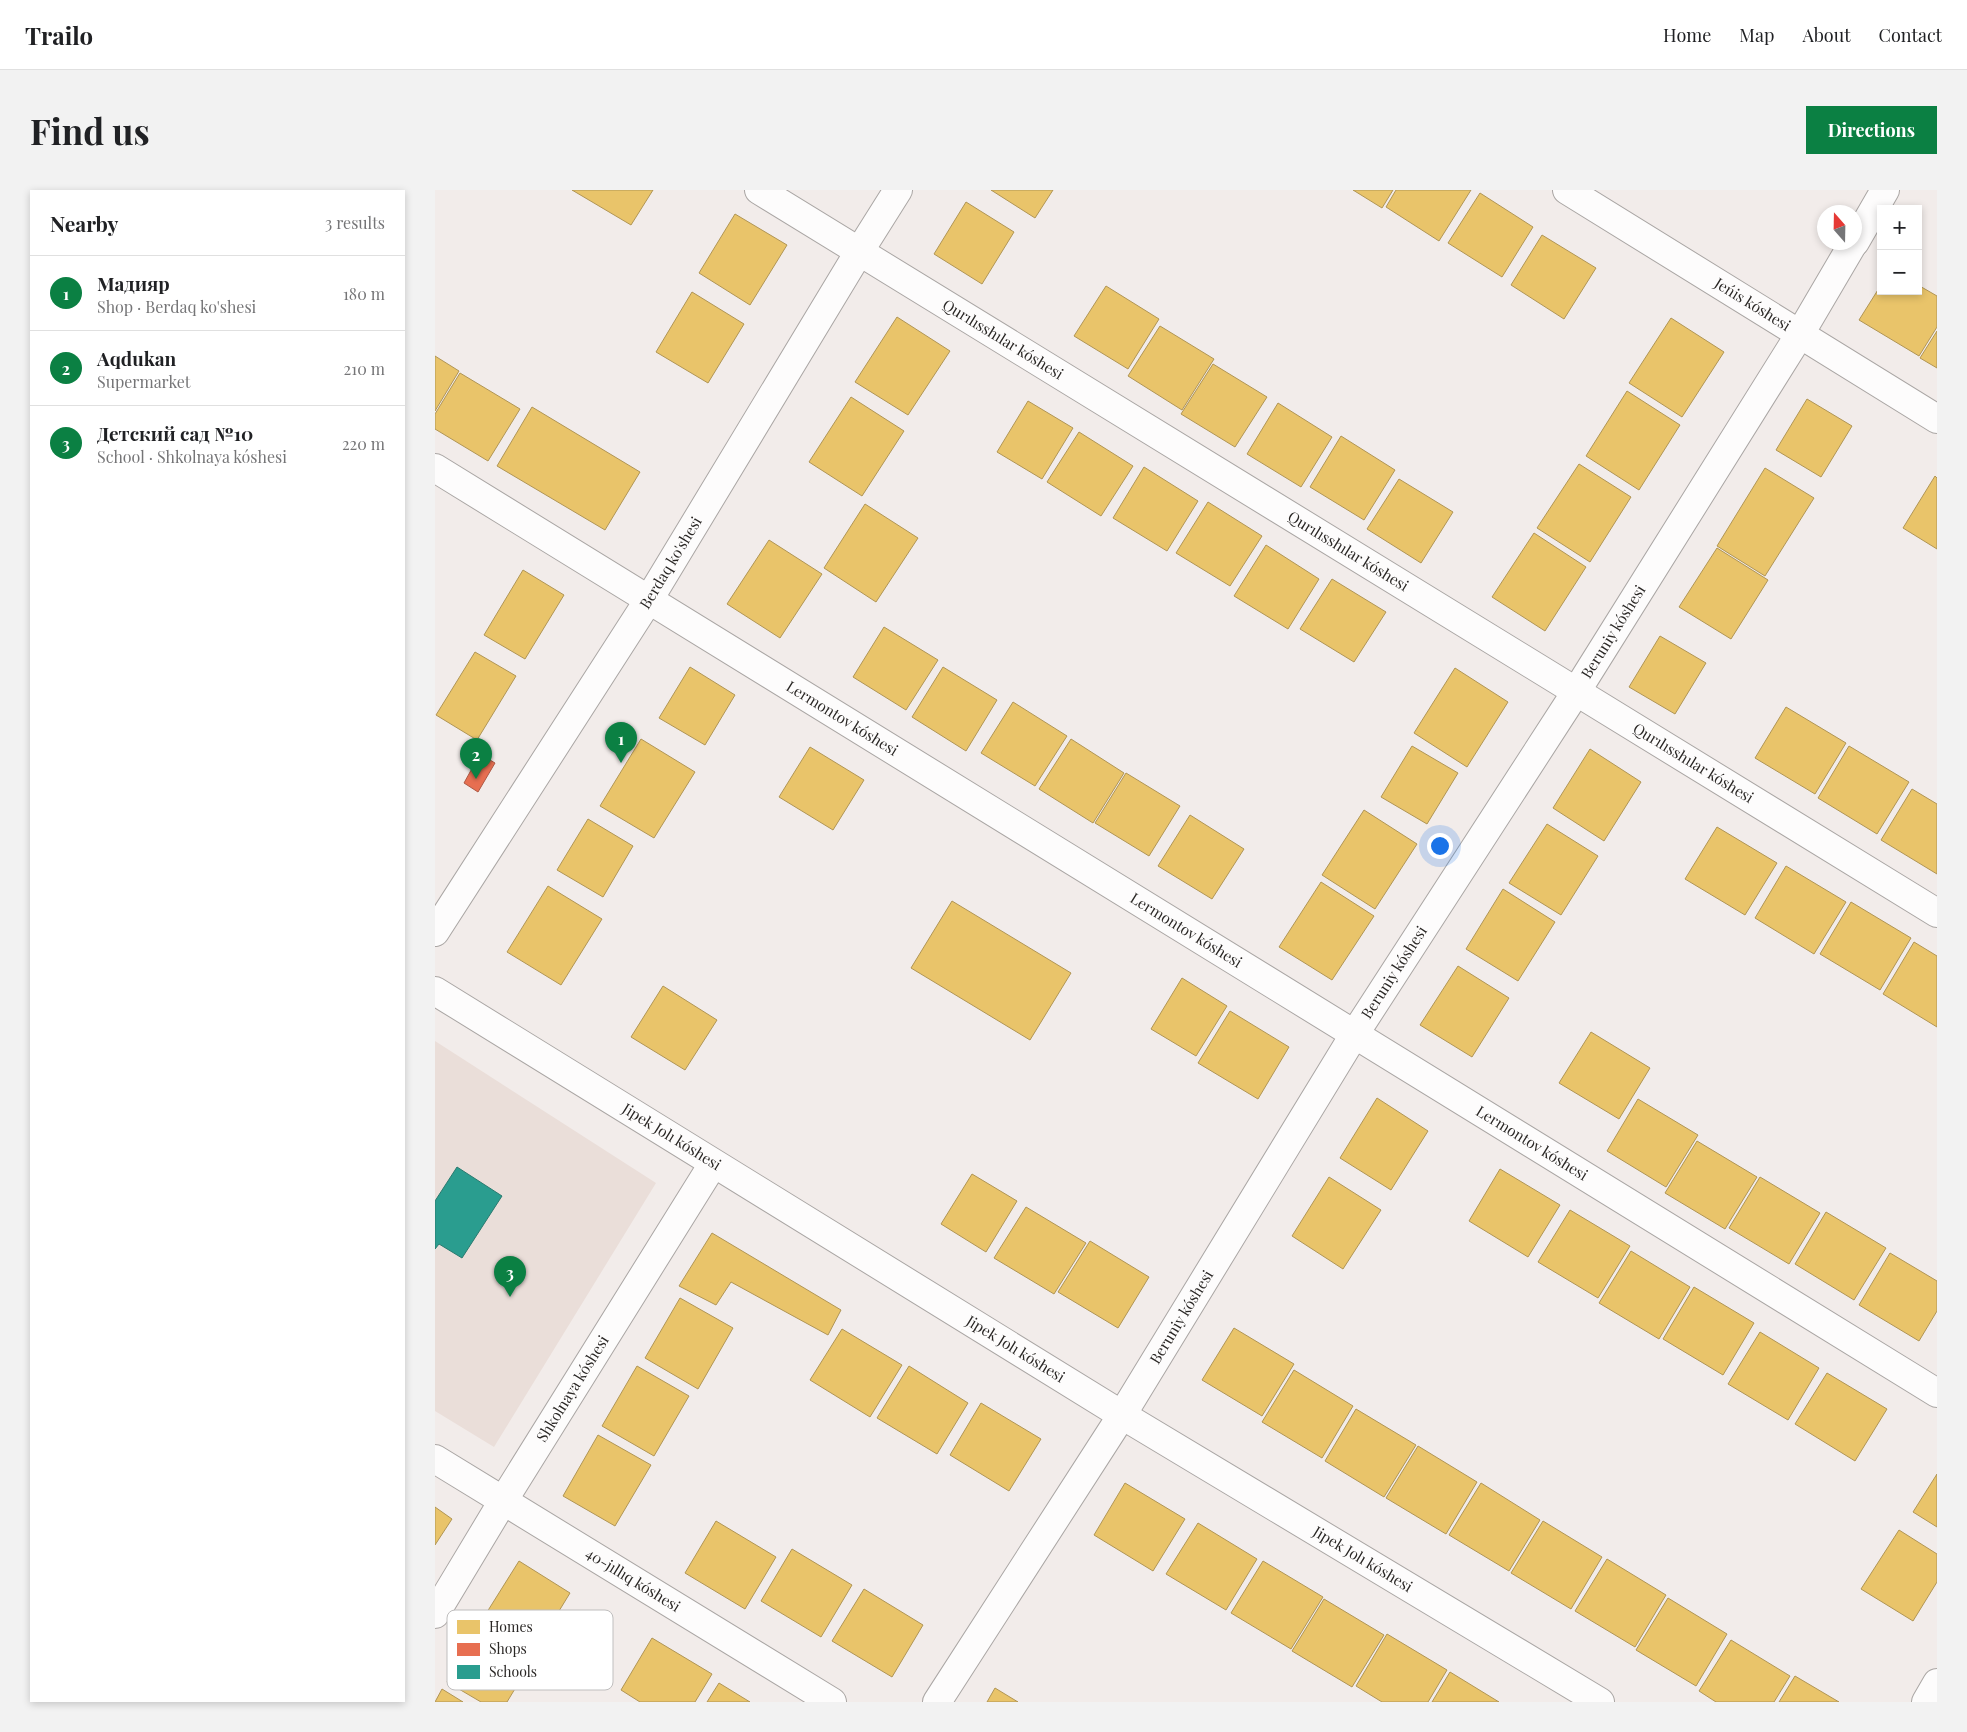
<!DOCTYPE html>
<html lang="en">
<head>
<meta charset="utf-8">
<style>
  body { margin:0; font-family:"Playfair Display",serif; background:#f2f2f2; color:#202124 }
  .controls { position:absolute; right:15px; top:15px; display:grid; overflow:hidden; border-radius:0px; box-shadow:0 2px 8px #0003 }
  .controls button { width:45px; height:45px; display:grid; place-items:center; padding:0; border:0; border-bottom:1px solid #e0e0e0; background:#fff; color:#202124; font:25px sans-serif }
  .compass { position:absolute; left:1382px; top:15px; width:45px; height:45px; border-radius:50%; background:#fff; box-shadow:0 2px 8px #0003; rotate:340deg }
  .you { position:absolute; left:1004px; top:655px; width:18px; height:18px; margin:-12px; border:4px solid #fff; border-radius:50%; background:#1a73e8; box-shadow:0 0 0 8px #1a73e833 }
  .badge { display:grid; place-items:center; width:32px; height:32px; border-radius:50%; background:#0b8043; color:#fff; font-size:16px; font-weight:700 }
  .pin { position:absolute; translate:-50% -41px; filter:drop-shadow(0 1px 2px #0008) }
  .pin::after { content:''; position:absolute; top:26px; width:18px; height:15px; background:inherit; clip-path:polygon(0 0,100% 0,50% 100%) }
  .list { margin:0; padding:0; list-style:none }
  h2 { display:flex; justify-content:space-between; align-items:center; height:65px; margin:0; padding:0 20px; font-size:21px }
  h2 small { font-size:16px; font-weight:400; color:#757577 }
  .list li { display:grid; grid-template-columns:32px 1fr auto; gap:15px; align-items:center; box-sizing:border-box; height:75px; padding:0 20px; border-top:1px solid #e0e0e0 }
  .list b { display:block; font-size:19px; white-space:nowrap }
  .list p { margin:0; font-size:16px; white-space:nowrap; color:#757577 }
  .list em { font-size:16px; font-style:normal; color:#757577 }
  .map { position:relative; flex:none; width:1502px; height:1512px; overflow:hidden; border-radius:0px }
  header { display:flex; align-items:center; gap:30px; box-sizing:border-box; height:70px; padding:0 25px; background:#fff; border-bottom:1px solid #e0e0e0 }
  header strong { font-size:24px }
  nav { display:flex; gap:28px; margin-inline-start:auto; font-size:18px }
  .intro { display:flex; align-items:center; justify-content:space-between; box-sizing:border-box; height:120px; padding:0 30px }
  h1 { margin:0; font-size:35px }
  .button { padding:12px 22px; border-radius:0px; background:#0b8043; color:#fff; font-size:18px; font-weight:700 }
  main { display:flex; gap:30px; padding:0 30px }
  aside { flex:1; background:#fff; border-radius:0px; box-shadow:0 2px 8px #0003 }
  .map>svg:first-child { display:block }
</style>
</head>
<body>
<header>
<strong>Trailo</strong>
<nav><a>Home</a><a>Map</a><a>About</a><a>Contact</a></nav>
</header>
<div class="intro"><h1>Find us</h1><a class="button">Directions</a></div>
<main>
<aside>
<h2>Nearby<small>3 results</small></h2>
<ul class="list">
<li><span class="badge">1</span><div><b>Мадияр</b><p>Shop · Berdaq ko'shesi</p></div><em>180 m</em></li>
<li><span class="badge">2</span><div><b>Aqdukan</b><p>Supermarket</p></div><em>210 m</em></li>
<li><span class="badge">3</span><div><b>Детский сад №10</b><p>School · Shkolnaya kóshesi</p></div><em>220 m</em></li>
</ul>
</aside>
<div class="map">
<svg width="1502" height="1512" viewBox="0 0 1502 1512">
  <rect width="100%" height="100%" fill="#f2ecea"/>
  <path fill="#eaded9" d="M0 851 221 993 59 1257 0 1221Z"/>
  <path fill="#e9c46a" stroke="#b09555" d="M137 0H218L196 35Z
    M556 0H618L600 28Z
    M918 0H958L947 18Z
    M961 0H1036L1004 51 951 17Z
    M1045 3 1098 37 1067 87 1013 53Z
    M531 12 579 42 547 94 499 64Z
    M300 24 352 55 315 115 264 83Z
    M1107 45 1161 78 1129 129 1076 95Z
    M1446 95V101H1483V95L1502 106V137L1484 166 1424 130Z
    M671 96 724 129 693 179 639 146Z
    M257 102 309 134 273 193 221 162Z
    M462 127 515 161 473 225 420 192Z
    M1236 128 1289 162 1247 227 1194 193Z
    M725 136 779 169 747 220 693 186Z
    M1502 141V178L1485 168Z
    M0 166 24 181 0 221Z
    M778 174 832 207 800 257 746 224Z
    M25 183 85 219 53 271 0 239V224Z
    M1192 201 1245 235 1204 300 1151 266Z
    M416 207 469 241 427 306 374 272Z
    M1372 209 1417 236 1386 287 1341 260Z
    M593 211 638 238 607 289 562 262Z
    M843 213 897 247 866 297 812 264Z
    M97 217 205 282 170 340 62 276Z
    M644 242 698 276 666 326 612 292Z
    M906 246 960 280 929 330 875 297Z
    M1144 274 1196 307 1155 372 1102 338Z
    M709 277 763 311 732 361 678 328Z
    M1330 278 1379 308 1330 386 1282 356Z
    M1500 286 1502 288V359L1468 338Z
    M964 289 1018 322 986 373 932 339Z
    M773 312 827 346 795 396 741 363Z
    M430 314 483 348 441 412 389 378Z
    M1099 343 1151 377 1110 441 1057 407Z
    M334 350 387 384 345 448 292 414Z
    M831 355 884 389 853 439 799 406Z
    M1282 358 1333 390 1296 449 1244 417Z
    M88 380 129 405 90 469 49 445Z
    M897 389 951 422 919 472 865 439Z
    M449 437 503 470 471 520 418 487Z
    M1225 446 1271 473 1240 524 1194 497Z
    M40 462 81 486 42 550 1 525Z
    M255 477 300 505 270 555 224 528Z
    M508 477 562 510 531 561 477 527Z
    M1020 478 1073 512 1032 577 979 543Z
    M578 512 632 546 600 596 546 563Z
    M1351 517 1411 553 1380 604 1320 568Z
    M206 549 260 582 219 648 165 616Z
    M636 549 689 583 658 633 604 599Z
    M977 556 1023 583 992 634 946 607Z
    M1414 556 1474 592 1442 644 1383 608Z
    M375 557 429 590 398 640 344 607Z
    M1155 559 1206 592 1169 651 1118 618Z
    M691 583 745 616 714 666 660 633Z
    M1477 599 1502 614V684L1446 650Z
    M929 620 982 654 940 719 887 685Z
    M755 625 809 659 777 709 723 676Z
    M153 629 198 656 168 707 122 680Z
    M1112 634 1163 666 1126 725 1074 693Z
    M1282 637 1342 673 1310 725 1250 689Z
    M1351 676 1411 712 1379 764 1320 728Z
    M886 692 939 726 897 790 844 757Z
    M113 696 167 729 126 795 72 762Z
    M1068 699 1120 732 1083 791 1031 759Z
    M517 711 636 783 595 850 476 778Z
    M1416 712 1476 748 1445 800 1385 764Z
    M1479 752 1502 766V837L1448 804Z
    M1023 776 1074 808 1037 867 985 835Z
    M747 788 792 816 761 866 716 839Z
    M228 796 282 830 250 880 196 847Z
    M795 821 854 857 823 909 763 873Z
    M1156 842 1215 878 1184 929 1124 893Z
    M942 908 993 941 956 1000 905 968Z
    M1203 909 1263 945 1231 997 1172 961Z
    M1262 951 1322 987 1290 1039 1230 1003Z
    M1065 979 1125 1015 1093 1067 1034 1031Z
    M537 984 582 1011 551 1062 506 1034Z
    M894 987 946 1020 908 1079 857 1046Z
    M1325 987 1385 1023 1354 1074 1294 1038Z
    M591 1017 651 1053 619 1104 559 1068Z
    M1135 1020 1195 1056 1163 1108 1103 1072Z
    M1391 1022 1451 1058 1419 1110 1360 1074Z
    M277 1043 406 1120 393 1145 296 1092 281 1115 244 1096Z
    M655 1051 714 1087 683 1138 623 1102Z
    M1196 1061 1255 1097 1224 1149 1164 1113Z
    M1455 1063 1502 1091V1121L1484 1151 1424 1115Z
    M1259 1097 1319 1133 1288 1185 1228 1149Z
    M245 1108 298 1138 263 1199 210 1168Z
    M799 1138 859 1174 827 1226 767 1190Z
    M407 1139 467 1175 435 1227 375 1190Z
    M1325 1142 1384 1178 1353 1230 1293 1194Z
    M202 1176 254 1206 219 1266 167 1236Z
    M474 1176 533 1213 502 1264 442 1228Z
    M859 1180 918 1216 887 1268 827 1232Z
    M1392 1183 1452 1219 1420 1271 1360 1234Z
    M546 1213 606 1249 574 1301 515 1265Z
    M921 1219 981 1255 949 1307 890 1271Z
    M163 1245 216 1275 180 1336 128 1306Z
    M983 1256 1042 1292 1011 1344 951 1308Z
    M1502 1284V1337L1478 1322Z
    M690 1293 750 1329 718 1381 659 1345Z
    M1046 1293 1105 1330 1074 1381 1014 1345Z
    M0 1317 17 1329 0 1355Z
    M281 1331 341 1367 310 1419 250 1383Z
    M1108 1331 1167 1367 1136 1419 1076 1383Z
    M763 1333 822 1369 791 1420 731 1384Z
    M1464 1340 1502 1364V1392L1478 1431 1426 1399Z
    M357 1359 417 1395 386 1447 326 1411Z
    M1172 1369 1231 1405 1200 1457 1140 1421Z
    M84 1371 135 1403 99 1462 47 1430Z
    M828 1371 888 1407 856 1459 796 1423Z
    M429 1399 488 1435 457 1487 397 1451Z
    M1233 1408 1292 1444 1261 1496 1201 1460Z
    M889 1409 949 1445 917 1497 857 1461Z
    M49 1432 101 1464 72 1512H46L12 1492Z
    M952 1444 1012 1480 993 1512H947L921 1496Z
    M217 1448 277 1484 260 1512H205L186 1500Z
    M1296 1450 1355 1486 1339 1512H1281L1264 1501Z
    M1015 1482 1064 1512H997Z
    M1360 1486 1404 1512H1344Z
    M284 1493 315 1512H272Z
    M560 1498 583 1512H552Z
    M7 1499 28 1512H0Z"/>
  <path fill="#e76f51" stroke="#ae5944" d="M45 564 60 573 43 602 29 593Z"/>
  <path fill="#2a9d8f" stroke="#2a7a6f" d="M22 977 67 1006 27 1068 4 1054 0 1059V1011Z"/>
  <g fill="none" stroke-linecap="round" stroke-linejoin="round">
    <defs>
      <g id="minor">
        <path id="s1" d="M324 0 1502 723"/>
        <path id="s2" d="M1132 0 1502 229"/>
        <path d="M1420 52 1450 0"/>
        <path id="s3" d="M0 278 1502 1203"/>
        <path id="s4" d="M0 742 213 411 424 62 463 0"/>
        <path id="s5" d="M0 801 687 1225 1165 1512"/>
        <path id="s6" d="M0 1269 397 1512"/>
        <path id="s7" d="M0 1424 68 1311 278 974"/>
        <path id="s8" d="M502 1512 687 1225 919 845 1141 502 1365 144 1419 52"/>
        <path d="M1491 1512 1502 1493"/>
      </g>
    </defs>
    <use href="#minor" stroke="#aaa6a4" stroke-width="30"/>
    <use href="#minor" stroke="#fdfcfc" stroke-width="28"/>
  </g>
  <g text-anchor="middle" stroke-width="5" stroke-linejoin="round" paint-order="stroke">
    <g font-size="15" fill="#2a2725" stroke="#fff">
      <text dy="5" stroke="none"><textPath href="#s2" startOffset="218">Jeńis kóshesi</textPath></text>
      <text dy="5" stroke="none"><textPath href="#s1" startOffset="286">Qurılısshılar kóshesi</textPath></text>
      <text dy="5" stroke="none"><textPath href="#s1" startOffset="691">Qurılısshılar kóshesi</textPath></text>
      <text dy="5" stroke="none"><textPath href="#s4" startOffset="438">Berdaq ko'shesi</textPath></text>
      <text dy="5" stroke="none"><textPath href="#s8" startOffset="1266">Beruniy kóshesi</textPath></text>
      <text dy="5" stroke="none"><textPath href="#s3" startOffset="478">Lermontov kóshesi</textPath></text>
      <text dy="5" stroke="none"><textPath href="#s1" startOffset="1096">Qurılısshılar kóshesi</textPath></text>
      <text dy="5" stroke="none"><textPath href="#s3" startOffset="882">Lermontov kóshesi</textPath></text>
      <text dy="5" stroke="none"><textPath href="#s8" startOffset="861">Beruniy kóshesi</textPath></text>
      <text dy="5" stroke="none"><textPath href="#s5" startOffset="278">Jipek Jolı kóshesi</textPath></text>
      <text dy="5" stroke="none"><textPath href="#s3" startOffset="1288">Lermontov kóshesi</textPath></text>
      <text dy="5" stroke="none"><textPath href="#s8" startOffset="456">Beruniy kóshesi</textPath></text>
      <text dy="5" stroke="none"><textPath href="#s5" startOffset="682">Jipek Jolı kóshesi</textPath></text>
      <text dy="5" stroke="none"><textPath href="#s7" startOffset="264">Shkolnaya kóshesi</textPath></text>
      <text dy="5" stroke="none"><textPath href="#s5" startOffset="1088">Jipek Jolı kóshesi</textPath></text>
      <text dy="5" stroke="none"><textPath href="#s6" startOffset="232">40-jıllıq kóshesi</textPath></text>
    </g>
  </g>
  <rect x="12" y="1420" width="166" height="80" rx="8" fill="#fff" stroke="#bfbebe" stroke-width="1"/>
  <rect x="22" y="1430" width="23" height="14" fill="#e9c46a"/>
  <rect x="22" y="1453" width="23" height="13" fill="#e76f51"/>
  <rect x="22" y="1475" width="23" height="14" fill="#2a9d8f"/>
  <g font-size="14" fill="#2a2725">
    <text x="54" y="1442">Homes</text>
    <text x="54" y="1464">Shops</text>
    <text x="54" y="1487">Schools</text>
  </g>
</svg>
<div class="controls">
<button>+</button>
<button>−</button>
</div>
<svg class="compass" viewBox="-18 -18 36 36"><path d="M0-13l5 13h-10z" fill="#e53935"/><path d="M0 13l5-13h-10z" fill="#757577"/></svg>
<div class="you"></div>
<div class="pin badge" style="left:186px;top:573px">1</div>
<div class="pin badge" style="left:41px;top:589px">2</div>
<div class="pin badge" style="left:75px;top:1107px">3</div>
</div>
</main>
</body>
</html>
